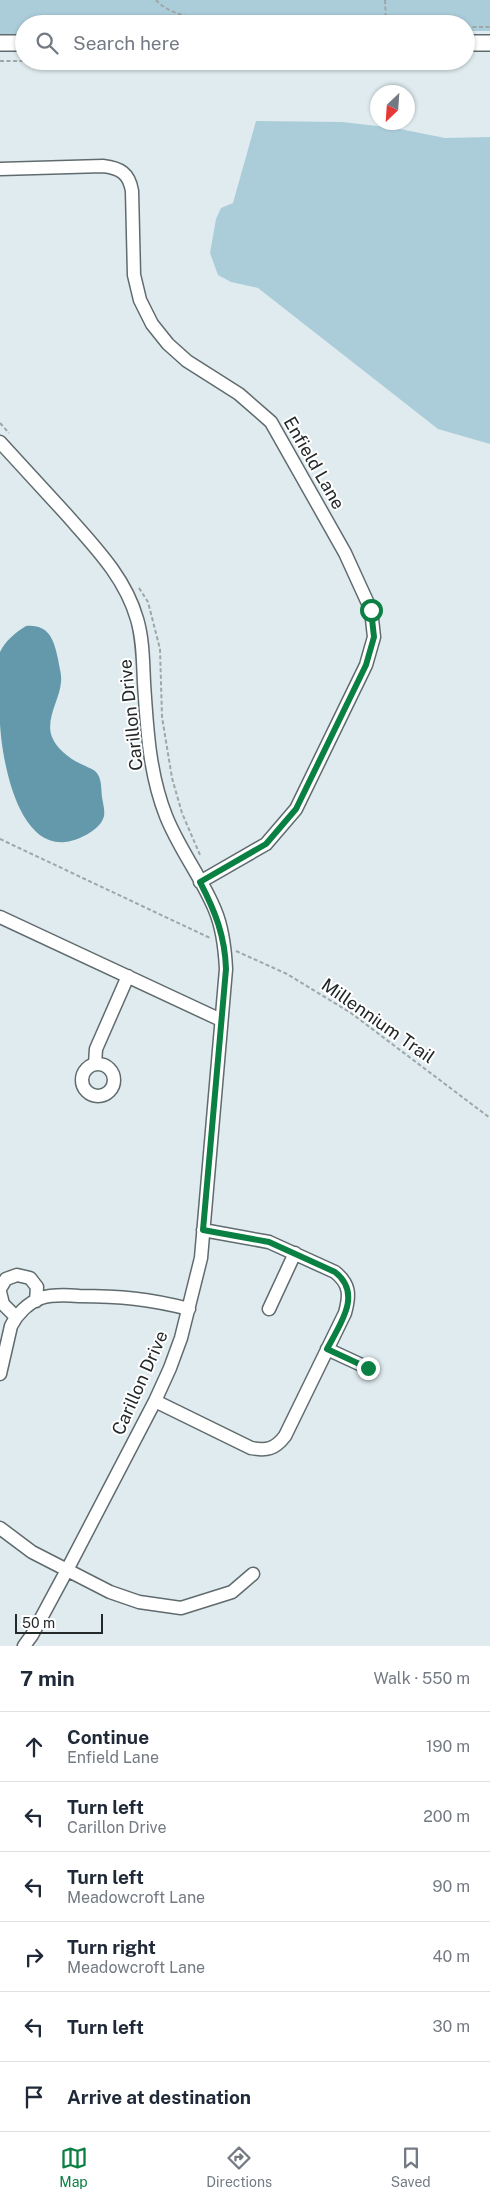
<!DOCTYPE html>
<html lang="en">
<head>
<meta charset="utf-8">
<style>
  body { margin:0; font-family:"Public Sans",sans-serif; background:#f6f6f7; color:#1f2937 }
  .compass { position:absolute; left:370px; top:85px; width:45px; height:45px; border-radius:50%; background:#fff; box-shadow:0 1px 4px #0004; rotate:205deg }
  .scale { position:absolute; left:15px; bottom:12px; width:88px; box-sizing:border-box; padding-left:5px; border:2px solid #232829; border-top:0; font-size:14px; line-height:18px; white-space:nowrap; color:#232829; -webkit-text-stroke:4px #fff; paint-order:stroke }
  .stop { position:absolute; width:15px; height:15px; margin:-11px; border:4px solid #0b8043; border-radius:50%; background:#fff }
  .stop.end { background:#0b8043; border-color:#fff; box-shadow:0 1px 5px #0008 }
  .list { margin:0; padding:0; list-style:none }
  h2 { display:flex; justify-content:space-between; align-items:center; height:65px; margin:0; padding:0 20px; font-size:21px }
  h2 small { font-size:16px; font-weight:400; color:#747a83 }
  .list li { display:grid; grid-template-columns:32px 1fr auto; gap:15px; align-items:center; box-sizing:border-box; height:70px; padding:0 20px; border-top:1px solid #e0e1e3 }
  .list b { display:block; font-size:19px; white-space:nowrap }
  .list p { margin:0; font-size:16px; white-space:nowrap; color:#747a83 }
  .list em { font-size:16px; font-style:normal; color:#747a83 }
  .icon { flex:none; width:28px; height:28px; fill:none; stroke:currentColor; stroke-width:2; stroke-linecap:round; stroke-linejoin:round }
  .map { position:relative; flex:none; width:490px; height:1646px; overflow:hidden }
  .search { position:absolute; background:#fff; box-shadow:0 1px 4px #0004; left:15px; right:15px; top:15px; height:55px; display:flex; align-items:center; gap:12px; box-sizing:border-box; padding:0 18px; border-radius:28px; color:#747a83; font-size:19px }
  .sheet { height:485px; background:#fff }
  nav { display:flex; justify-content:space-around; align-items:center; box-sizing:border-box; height:70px; border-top:1px solid #e0e1e3; background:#fff; font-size:14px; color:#747a83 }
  nav a { display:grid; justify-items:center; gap:2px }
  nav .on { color:#0b8043 }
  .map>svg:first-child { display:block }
</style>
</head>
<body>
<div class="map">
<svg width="490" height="1646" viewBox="0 0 490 1646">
  <rect width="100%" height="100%" fill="#dfebef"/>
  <path fill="#abcdd9" d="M0 0H490V31H466V24H24V43H0Z
    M256 121 342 122 395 128 445 138 490 137V444L438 429 258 288 231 282 218 275 210 253 216 219 221 208 233 203Z"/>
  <path fill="#6399ab" d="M26 626C49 624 54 640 58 659 59 667 62 674 61 682 60 699 45 719 52 737 56 748 69 758 79 763 84 766 92 768 96 772 102 778 101 789 102 797 103 804 106 813 103 819 98 831 77 841 65 842 17 847 2 759 0 724 0 700 0 676 0 652 5 641 16 632 26 626Z"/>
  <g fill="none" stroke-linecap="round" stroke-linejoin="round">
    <defs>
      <path id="minor" d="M0 169 103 166C120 168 129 173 132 191L134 275 140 300 152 324 168 344 187 361 239 394 271 422 345 553 371 610 374 637 366 665 296 809 266 844 200 882
        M0 442C22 466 44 490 66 514 95 547 125 577 137 619 143 639 143 662 144 683 147 728 149 773 166 816 179 849 202 878 215 910 223 929 225 949 226 969L201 1258 181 1338 170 1368 155 1401 67 1570 32 1635 24 1646
        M0 917 221 1020
        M82 1080a16 16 0 1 1 32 0a16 16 0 1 1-32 0Z
        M95 1064 96 1049 128 976
        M0 1289 6 1279 17 1275 30 1278 37 1287 36 1301
        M0 1292 3 1304 16 1317
        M269 1309 295 1253
        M327 1349 368 1368
        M0 1374 11 1326C17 1314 28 1303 41 1298 53 1294 67 1295 79 1296 120 1296 150 1299 189 1309
        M155 1401 251 1448C267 1451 275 1449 285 1436L345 1313C350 1295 350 1284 335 1272L269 1242 203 1230
        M0 1528 32 1552 110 1592 139 1602 181 1608 232 1592 253 1574"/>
      <path id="major" d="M0 43H24
        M466 43H490"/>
    </defs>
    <use href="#minor" stroke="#606b6e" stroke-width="15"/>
    <use href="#major" stroke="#606b6e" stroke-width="18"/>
    <path stroke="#9da7aa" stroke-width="2" stroke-dasharray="4 2.5" stroke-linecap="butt" d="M156 0C172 19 218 22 243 24
      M385 0 386 24
      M466 27H490
      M0 61H24
      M118 61 283 65H376V61
      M0 423 9 433
      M139 588 148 602 160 649 162 717 172 778 182 813 200 855
      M0 839 210 938
      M236 951 287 974 351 1013 490 1118"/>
    <use href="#minor" stroke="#fff" stroke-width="12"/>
    <use href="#major" stroke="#fff" stroke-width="15"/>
  </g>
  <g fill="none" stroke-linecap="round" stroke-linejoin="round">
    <path stroke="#0b8043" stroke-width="6" d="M368 1368 327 1349C340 1324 363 1294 335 1272L269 1242 203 1230 226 969C225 936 215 911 200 882L266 844 296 809 366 665 374 637 371 610"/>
  </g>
  <g text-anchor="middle" stroke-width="4" stroke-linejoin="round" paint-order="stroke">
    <g font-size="18" fill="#232829" stroke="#fff">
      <text transform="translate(314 463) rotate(60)" y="6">Enfield Lane</text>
      <text transform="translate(131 715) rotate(-96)" y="6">Carillon Drive</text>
      <text transform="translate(378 1021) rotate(35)" y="6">Millennium Trail</text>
      <text transform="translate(140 1383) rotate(-66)" y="6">Carillon Drive</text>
    </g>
  </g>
</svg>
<svg class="compass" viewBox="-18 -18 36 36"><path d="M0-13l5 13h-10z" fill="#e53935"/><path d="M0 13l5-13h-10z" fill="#747a83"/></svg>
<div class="scale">50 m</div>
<div class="stop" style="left:371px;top:610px"></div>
<div class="stop end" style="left:368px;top:1368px"></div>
<div class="search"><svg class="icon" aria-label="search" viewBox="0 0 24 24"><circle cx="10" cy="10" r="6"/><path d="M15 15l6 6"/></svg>Search here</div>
</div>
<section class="sheet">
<h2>7 min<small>Walk · 550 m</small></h2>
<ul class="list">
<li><svg class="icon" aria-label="ahead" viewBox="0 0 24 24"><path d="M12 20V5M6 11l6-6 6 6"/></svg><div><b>Continue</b><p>Enfield Lane</p></div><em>190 m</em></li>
<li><svg class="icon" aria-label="left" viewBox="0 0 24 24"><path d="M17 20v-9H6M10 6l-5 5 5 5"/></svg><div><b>Turn left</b><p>Carillon Drive</p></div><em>200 m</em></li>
<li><svg class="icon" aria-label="left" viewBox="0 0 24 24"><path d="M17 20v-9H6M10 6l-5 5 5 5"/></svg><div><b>Turn left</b><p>Meadowcroft Lane</p></div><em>90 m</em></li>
<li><svg class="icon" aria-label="right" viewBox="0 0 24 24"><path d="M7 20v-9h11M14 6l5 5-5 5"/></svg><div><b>Turn right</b><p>Meadowcroft Lane</p></div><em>40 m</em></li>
<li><svg class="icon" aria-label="left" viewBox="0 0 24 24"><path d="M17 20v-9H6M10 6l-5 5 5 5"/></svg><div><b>Turn left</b></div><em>30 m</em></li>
<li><svg class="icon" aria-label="arrive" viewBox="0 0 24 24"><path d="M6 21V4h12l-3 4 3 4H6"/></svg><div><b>Arrive at destination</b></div></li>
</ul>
</section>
<nav>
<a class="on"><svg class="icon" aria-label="map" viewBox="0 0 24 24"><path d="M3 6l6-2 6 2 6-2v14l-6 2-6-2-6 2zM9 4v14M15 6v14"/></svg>Map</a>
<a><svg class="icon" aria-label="directions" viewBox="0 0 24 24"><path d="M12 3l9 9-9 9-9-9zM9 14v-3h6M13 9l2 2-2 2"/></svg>Directions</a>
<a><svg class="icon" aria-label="saved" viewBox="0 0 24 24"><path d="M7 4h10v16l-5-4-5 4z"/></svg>Saved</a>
</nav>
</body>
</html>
